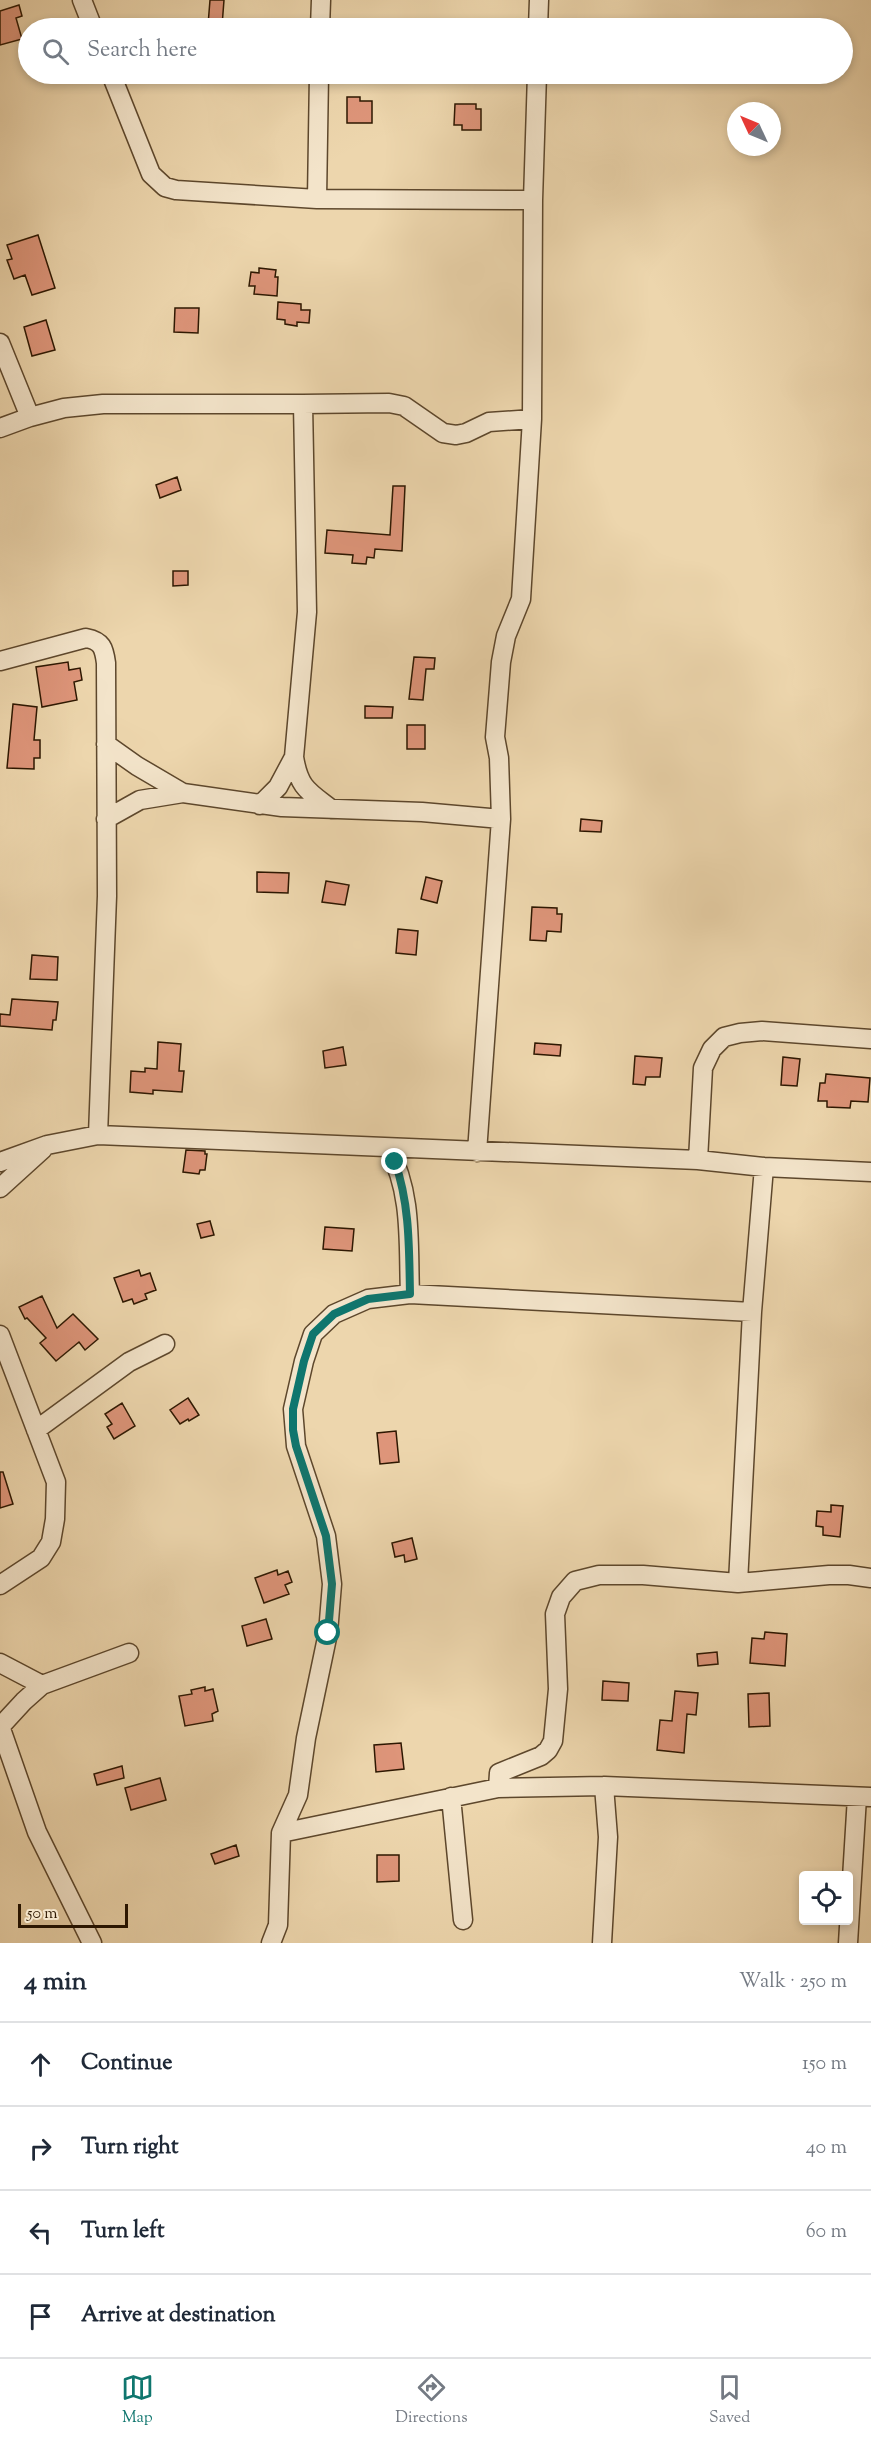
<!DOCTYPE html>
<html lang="en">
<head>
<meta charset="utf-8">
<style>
  body { margin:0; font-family:"Sorts Mill Goudy",serif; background:#f2f2f3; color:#1f2937 }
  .controls { position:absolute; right:18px; bottom:18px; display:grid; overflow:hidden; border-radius:6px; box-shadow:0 3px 9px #0003 }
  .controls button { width:54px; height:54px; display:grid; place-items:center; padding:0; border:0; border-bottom:2px solid #e0e1e3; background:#fff; color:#1f2937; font:30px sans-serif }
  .compass { position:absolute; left:727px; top:102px; width:54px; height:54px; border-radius:50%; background:#fff; box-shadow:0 3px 9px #0003; rotate:314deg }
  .scale { position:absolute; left:18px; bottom:15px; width:110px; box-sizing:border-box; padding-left:6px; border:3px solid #2d1701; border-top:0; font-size:16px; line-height:21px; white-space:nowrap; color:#2d1701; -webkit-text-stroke:4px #f3e4ca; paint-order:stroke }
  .stop { position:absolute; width:18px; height:18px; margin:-14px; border:4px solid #0f766e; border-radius:50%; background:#fff }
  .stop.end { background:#0f766e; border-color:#fff; box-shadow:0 2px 6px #0008 }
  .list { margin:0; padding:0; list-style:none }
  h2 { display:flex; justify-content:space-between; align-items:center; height:78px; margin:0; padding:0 24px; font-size:26px }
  h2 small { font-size:20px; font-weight:400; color:#747a83 }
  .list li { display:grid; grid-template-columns:39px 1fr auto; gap:18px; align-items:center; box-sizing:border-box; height:84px; padding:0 24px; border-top:2px solid #e0e1e3 }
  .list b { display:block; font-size:22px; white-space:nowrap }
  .list em { font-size:20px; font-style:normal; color:#747a83 }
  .icon { flex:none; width:33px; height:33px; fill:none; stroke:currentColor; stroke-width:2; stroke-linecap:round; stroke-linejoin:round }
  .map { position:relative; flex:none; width:871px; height:1943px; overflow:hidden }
  .search { position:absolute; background:#fff; box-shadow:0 3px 9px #0003; left:18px; right:18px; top:18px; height:66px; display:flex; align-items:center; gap:15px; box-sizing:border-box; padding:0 21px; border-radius:33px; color:#747a83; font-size:22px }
  .sheet { height:414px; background:#fff }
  nav { display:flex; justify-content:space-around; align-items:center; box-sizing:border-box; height:84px; border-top:2px solid #e0e1e3; background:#fff; font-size:16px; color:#747a83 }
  nav a { display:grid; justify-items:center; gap:3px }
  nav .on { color:#0f766e }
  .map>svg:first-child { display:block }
</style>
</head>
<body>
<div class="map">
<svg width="871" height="1943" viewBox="0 0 871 1943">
  <rect width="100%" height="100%" fill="#edd6ad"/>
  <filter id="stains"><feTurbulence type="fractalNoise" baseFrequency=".00333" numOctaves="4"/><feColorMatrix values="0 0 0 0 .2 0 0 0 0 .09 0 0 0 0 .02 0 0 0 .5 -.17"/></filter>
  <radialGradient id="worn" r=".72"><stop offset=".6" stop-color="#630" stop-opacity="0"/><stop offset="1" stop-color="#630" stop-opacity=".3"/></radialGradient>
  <path fill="#de957a" stroke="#2d1701" stroke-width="1.5" d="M210 0H224L222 26 208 25Z
    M19 5 22 16 16 18 22 39 0 45V11Z
    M347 97H360V101H372V123H347Z
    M455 104H476V109H481V130H462V125H454Z
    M38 235 55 288 32 295 25 275 14 279 7 260 12 259 7 245Z
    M259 268 276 270 275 277H278L277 296 254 294 255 286H249L251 272 259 273Z
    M278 302 301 304V310H310L309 323 297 322V326L285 324V320L277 319Z
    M175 308H199L198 333 174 332Z
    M46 320 55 350 32 356 24 327Z
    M177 477 181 490 160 498 156 485Z
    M393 486H405L402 551 375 549 374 558 367 557 366 564 352 563 353 555 325 553 327 530 390 535Z
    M173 571H188V585L173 586Z
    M414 657 435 658 434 669H426L423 700 409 699Z
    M68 662 69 670 80 668 82 680 74 682 77 700 42 707 36 667Z
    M13 704 37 707 34 740H40V758H34V769L7 768Z
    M365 706 393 707 392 718H365Z
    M407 725H425V749H407Z
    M581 819 602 821 601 832 580 831Z
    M257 872 289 873 288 893 257 892Z
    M426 877 442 881 437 903 421 899Z
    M326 881 349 885 345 905 322 902Z
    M532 907 557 908V914H562L561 932 547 931 546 941 530 940Z
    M398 929 418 931 416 955 396 953Z
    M32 955 58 957 57 980 30 979Z
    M12 999 58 1002 56 1020H53L52 1030 0 1026V1014L10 1015Z
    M158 1042 181 1044 179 1071H184L182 1092 153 1090V1094L130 1092 131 1071 145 1072V1068L157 1069Z
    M535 1043 561 1045 560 1056 534 1054Z
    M343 1047 346 1065 325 1068 323 1051Z
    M635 1056 662 1058 660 1077H646L645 1085 633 1084Z
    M783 1057 800 1059 797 1086 781 1085Z
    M826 1074 870 1078 868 1102 851 1101 850 1108 827 1107V1101H818L820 1083H825Z
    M186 1150 205 1151V1154H207L205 1170H200L199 1174 183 1172Z
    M210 1221 214 1235 201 1238 197 1224Z
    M325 1227 354 1229 352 1251 323 1249Z
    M139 1270 141 1276 150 1273 156 1290 145 1294 147 1299 134 1304 132 1299 123 1302 114 1278Z
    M42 1296 57 1328 73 1314 98 1339 85 1350 79 1342 56 1361 40 1343 46 1338 27 1318 25 1319 19 1307Z
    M188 1398 199 1415 189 1421 188 1419 180 1424 170 1410Z
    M122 1403 135 1426 114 1439 107 1427 112 1424 105 1414Z
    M396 1431 399 1462 380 1464 377 1433Z
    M0 1472H3L13 1504 0 1508Z
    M831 1505 843 1506 840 1537 823 1535V1527L816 1526 817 1511 831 1512Z
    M412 1538 417 1559 405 1562 404 1555 395 1557 392 1543Z
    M277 1570 278 1575 288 1571 292 1582 285 1585 289 1594 264 1603 255 1578Z
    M266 1619 272 1639 247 1646 242 1626Z
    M765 1632 787 1634 785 1666 750 1663 752 1638 764 1639Z
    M717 1652 718 1664 698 1666 697 1654Z
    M603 1681 629 1683 628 1701 602 1700Z
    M205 1687V1691L213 1689 218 1711 212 1714 213 1721 185 1726 179 1696 192 1694 191 1690Z
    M675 1691 698 1693 696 1715 687 1714 684 1753 657 1750 660 1720 672 1721Z
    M769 1693 770 1726 749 1727 748 1694Z
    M401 1743 404 1769 376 1772 374 1745Z
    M122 1766 124 1778 97 1785 94 1774Z
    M160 1778 166 1800 131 1810 125 1788Z
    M236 1845 239 1856 215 1864 211 1854Z
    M377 1855H399V1881L377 1882Z"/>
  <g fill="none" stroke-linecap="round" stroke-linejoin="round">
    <defs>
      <path id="minor" d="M82 0 93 28
        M320 28 321 0
        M538 28 539 0
        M111 74 151 174 165 187 176 190 317 199 533 200
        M317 199 319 74
        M0 343 30 417
        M303 404 389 403 404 406 443 433 456 435 466 433 489 422 532 419
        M0 428 30 417 64 408 103 404H303L307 612 294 757 278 787 260 805
        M0 661 86 638C102 641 104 648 106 663L107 896 98 1135
        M106 744 137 766 183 793
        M294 757C299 788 308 791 331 809
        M106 819 140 800 183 793 282 807 422 812 501 819
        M388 1148C413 1193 408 1245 410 1294
        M477 1152 501 819 499 758 495 737 501 662 506 636 521 599 532 419 533 200 537 74
        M698 1160 703 1068 712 1049 724 1037 740 1033 762 1031 871 1039
        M0 1162 47 1145 98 1135 698 1160 764 1167 871 1172
        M0 1188 43 1149
        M0 1335 56 1482 55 1519 51 1542 41 1558 0 1585
        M36 1430 129 1362 165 1344
        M738 1583 752 1312 764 1167
        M0 1663 42 1685
        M0 1726 37 1832 92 1943
        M1 1726 24 1701 42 1685 129 1653
        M498 1788 499 1773 541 1756 548 1750 553 1741 558 1689 555 1614 561 1597 575 1581 599 1575H643L738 1583 829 1575H849L871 1578
        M451 1797 463 1920
        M281 1833 498 1788 604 1786 871 1797
        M271 1943 278 1925 281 1833 298 1795 306 1738 328 1633 332 1584 326 1536 296 1446 293 1409 304 1361 313 1334 334 1314 368 1299 410 1294 752 1312
        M602 1943 608 1837 604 1786
        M848 1943 857 1797"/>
    </defs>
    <use href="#minor" stroke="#5d472c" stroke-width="21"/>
    <use href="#minor" stroke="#f3e4ca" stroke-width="18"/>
  </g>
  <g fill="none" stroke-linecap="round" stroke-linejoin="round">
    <path stroke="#0f766e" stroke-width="8" d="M328 1633 332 1584 326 1536 296 1446 293 1430V1409L304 1361 313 1334 334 1314 368 1299 410 1294C409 1249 410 1205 395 1162"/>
  </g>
  <rect width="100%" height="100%" filter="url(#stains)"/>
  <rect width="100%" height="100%" fill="url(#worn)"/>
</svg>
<div class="controls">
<button><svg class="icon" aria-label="locate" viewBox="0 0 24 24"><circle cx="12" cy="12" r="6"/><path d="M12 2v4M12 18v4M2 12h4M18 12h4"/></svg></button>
</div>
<svg class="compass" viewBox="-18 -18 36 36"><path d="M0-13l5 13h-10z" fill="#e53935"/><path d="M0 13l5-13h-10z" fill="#747a83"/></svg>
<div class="scale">50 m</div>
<div class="stop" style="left:328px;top:1633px"></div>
<div class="stop end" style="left:395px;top:1162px"></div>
<div class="search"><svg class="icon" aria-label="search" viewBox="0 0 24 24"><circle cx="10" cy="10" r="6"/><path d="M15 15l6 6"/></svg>Search here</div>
</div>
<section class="sheet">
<h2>4 min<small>Walk · 250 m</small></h2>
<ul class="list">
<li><svg class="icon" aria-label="ahead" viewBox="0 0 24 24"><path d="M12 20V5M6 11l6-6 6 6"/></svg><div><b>Continue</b></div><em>150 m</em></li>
<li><svg class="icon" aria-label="right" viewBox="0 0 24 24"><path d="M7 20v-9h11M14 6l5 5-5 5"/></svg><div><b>Turn right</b></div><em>40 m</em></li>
<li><svg class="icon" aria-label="left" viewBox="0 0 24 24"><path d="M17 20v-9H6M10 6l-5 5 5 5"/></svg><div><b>Turn left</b></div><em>60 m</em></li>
<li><svg class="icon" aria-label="arrive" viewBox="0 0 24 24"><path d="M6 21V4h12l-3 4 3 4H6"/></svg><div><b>Arrive at destination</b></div></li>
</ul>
</section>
<nav>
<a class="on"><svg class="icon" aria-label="map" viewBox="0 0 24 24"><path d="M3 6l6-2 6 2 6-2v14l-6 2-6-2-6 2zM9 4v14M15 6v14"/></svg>Map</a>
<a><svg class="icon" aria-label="directions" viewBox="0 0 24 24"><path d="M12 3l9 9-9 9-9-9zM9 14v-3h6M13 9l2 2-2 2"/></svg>Directions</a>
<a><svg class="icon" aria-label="saved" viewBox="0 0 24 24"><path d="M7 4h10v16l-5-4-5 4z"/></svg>Saved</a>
</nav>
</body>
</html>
